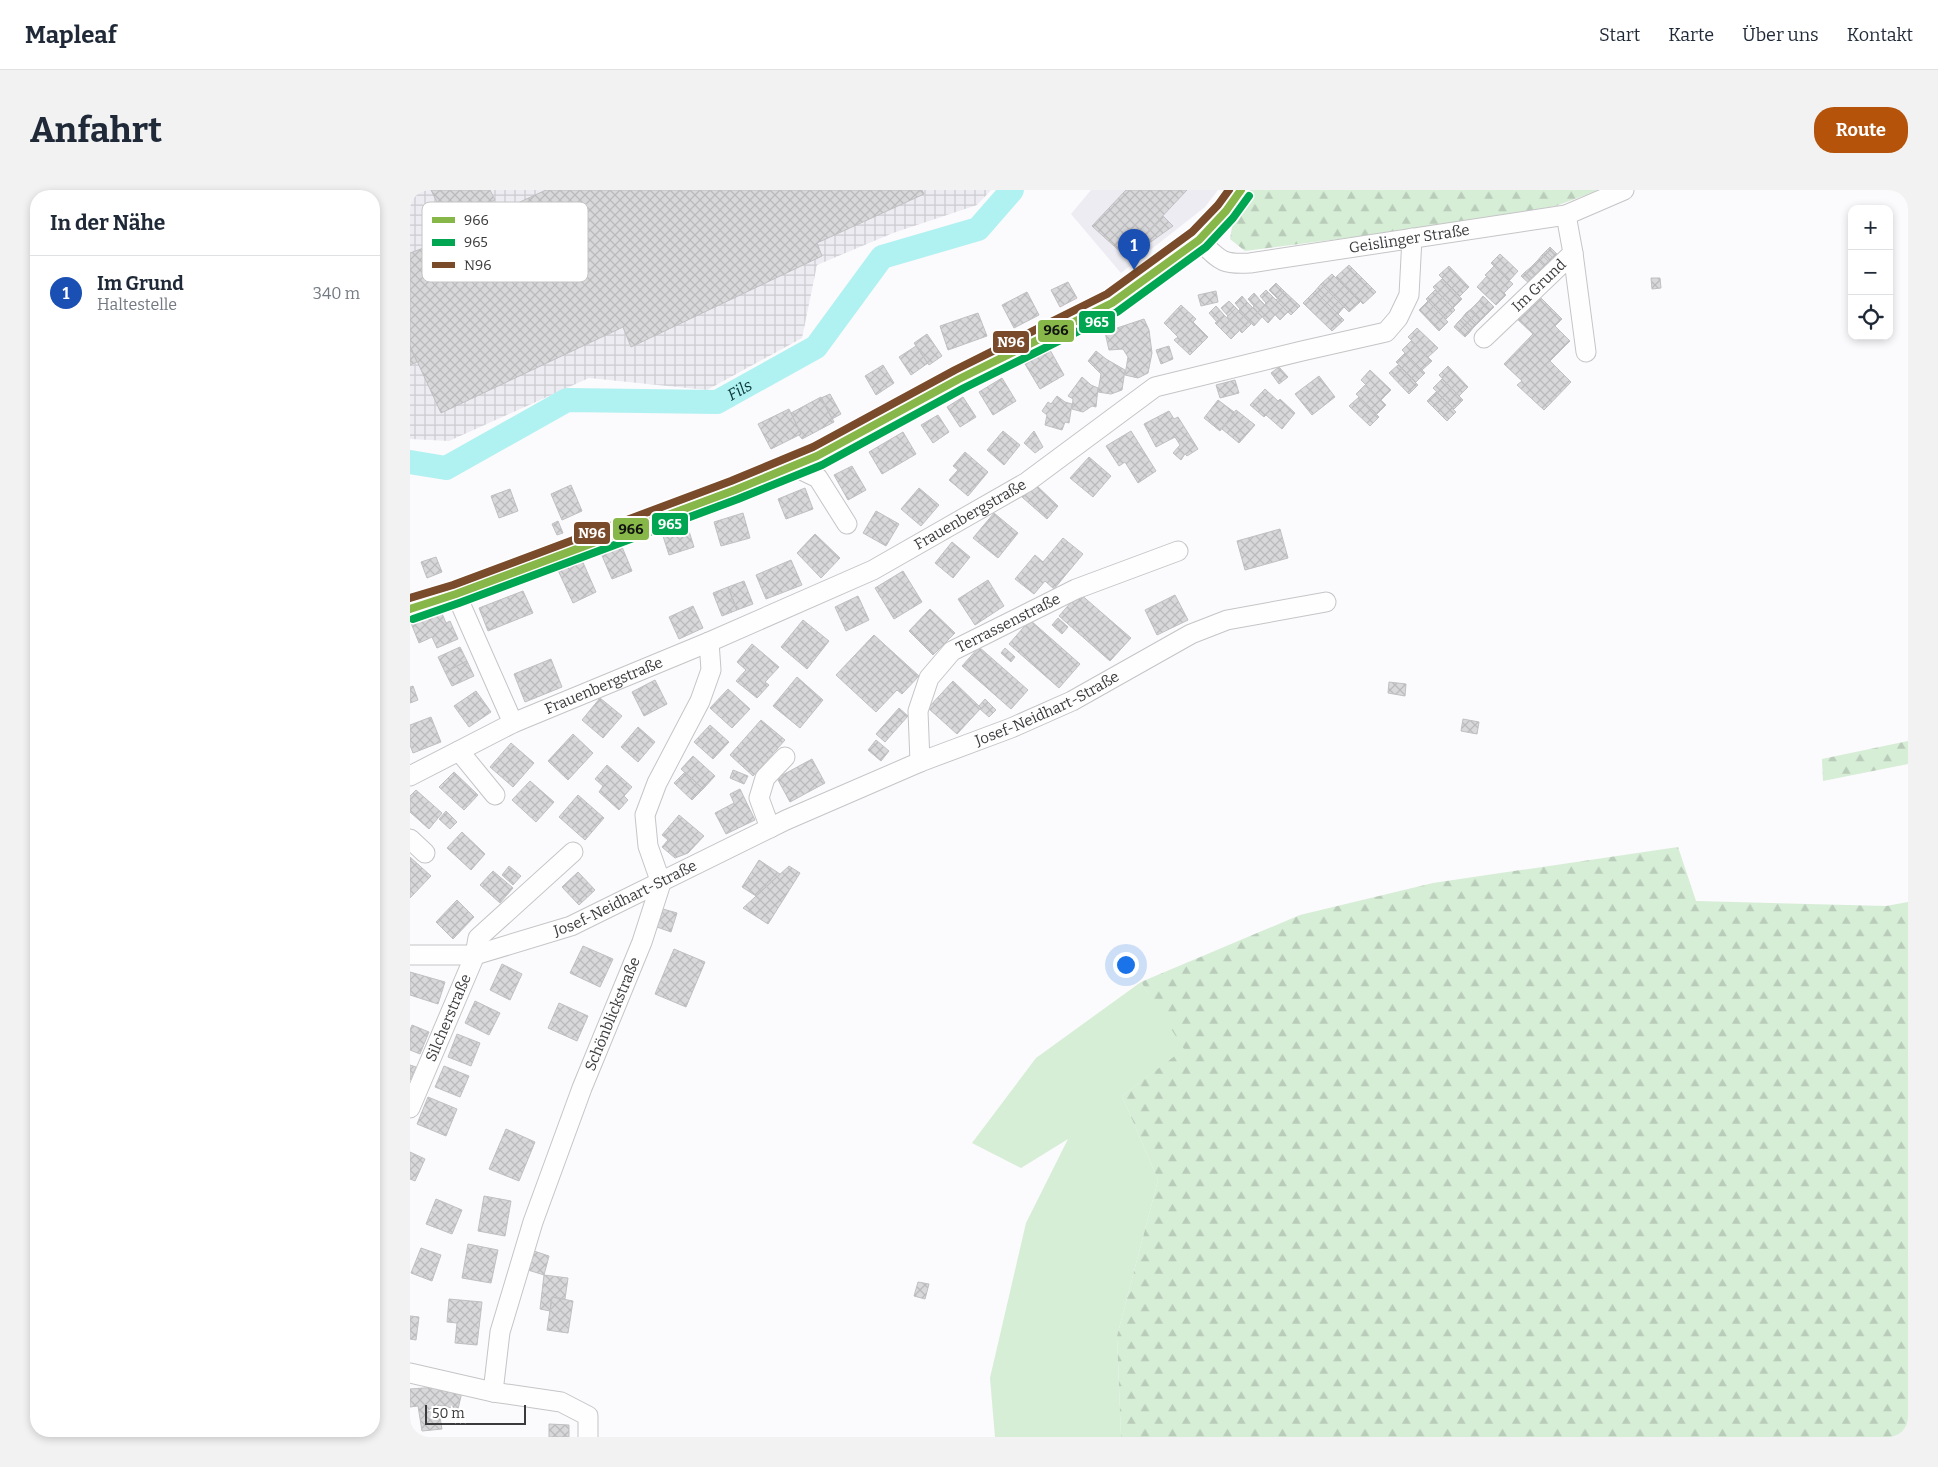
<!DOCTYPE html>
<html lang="de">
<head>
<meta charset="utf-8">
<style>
  body { margin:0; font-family:Bitter,serif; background:#f2f2f3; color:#1f2937 }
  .controls { position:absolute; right:15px; top:15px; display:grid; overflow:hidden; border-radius:10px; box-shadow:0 2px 8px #0003 }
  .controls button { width:45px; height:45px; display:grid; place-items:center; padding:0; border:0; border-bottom:1px solid #e0e1e3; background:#fff; color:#1f2937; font:25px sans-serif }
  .scale { position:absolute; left:15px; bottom:12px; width:101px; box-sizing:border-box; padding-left:5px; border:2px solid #3b3b3d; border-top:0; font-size:14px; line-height:18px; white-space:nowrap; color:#3b3b3d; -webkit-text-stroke:4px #fff; paint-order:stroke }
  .you { position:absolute; left:715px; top:774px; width:18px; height:18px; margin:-12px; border:4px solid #fff; border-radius:50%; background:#1a73e8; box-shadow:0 0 0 8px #1a73e833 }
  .badge { display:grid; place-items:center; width:32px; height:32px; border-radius:50%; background:#b45309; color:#fff; font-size:16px; font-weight:700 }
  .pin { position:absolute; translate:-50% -41px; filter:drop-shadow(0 1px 2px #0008) }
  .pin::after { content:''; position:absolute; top:26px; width:18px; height:15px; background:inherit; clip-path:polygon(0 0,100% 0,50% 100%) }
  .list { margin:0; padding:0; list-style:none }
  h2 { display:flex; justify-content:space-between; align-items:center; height:65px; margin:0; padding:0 20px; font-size:21px }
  h2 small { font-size:16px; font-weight:400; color:#747a83 }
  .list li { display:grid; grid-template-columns:32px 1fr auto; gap:15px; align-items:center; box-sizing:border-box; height:75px; padding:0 20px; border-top:1px solid #e0e1e3 }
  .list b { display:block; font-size:19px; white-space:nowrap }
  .list p { margin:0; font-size:16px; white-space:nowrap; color:#747a83 }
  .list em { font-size:16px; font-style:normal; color:#747a83 }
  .icon { flex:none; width:28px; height:28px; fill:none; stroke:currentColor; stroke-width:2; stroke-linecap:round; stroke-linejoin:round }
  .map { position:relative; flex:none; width:1498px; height:1247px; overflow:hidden; border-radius:20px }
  header { display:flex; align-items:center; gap:30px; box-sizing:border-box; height:70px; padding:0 25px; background:#fff; border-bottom:1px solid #e0e1e3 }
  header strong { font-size:24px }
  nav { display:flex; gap:28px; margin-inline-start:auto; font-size:18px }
  .intro { display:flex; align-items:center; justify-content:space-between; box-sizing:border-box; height:120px; padding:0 30px }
  h1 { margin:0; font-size:35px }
  .button { padding:12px 22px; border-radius:20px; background:#b45309; color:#fff; font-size:18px; font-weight:700 }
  main { display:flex; gap:30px; padding:0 30px }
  aside { flex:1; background:#fff; border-radius:20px; box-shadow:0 2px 8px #0003 }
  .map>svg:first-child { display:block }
</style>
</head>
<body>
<header>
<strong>Mapleaf</strong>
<nav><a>Start</a><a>Karte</a><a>Über uns</a><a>Kontakt</a></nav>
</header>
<div class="intro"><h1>Anfahrt</h1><a class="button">Route</a></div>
<main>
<aside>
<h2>In der Nähe<small></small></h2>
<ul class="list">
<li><span class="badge" style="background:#1a4fb4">1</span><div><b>Im Grund</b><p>Haltestelle</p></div><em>340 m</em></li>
</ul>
</aside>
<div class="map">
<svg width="1498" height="1247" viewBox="0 0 1498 1247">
  <defs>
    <pattern id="industrial-grid" width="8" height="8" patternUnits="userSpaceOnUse" patternTransform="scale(1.25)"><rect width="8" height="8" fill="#edecf2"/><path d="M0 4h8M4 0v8" fill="none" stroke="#cccbd0"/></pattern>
    <pattern id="forest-firs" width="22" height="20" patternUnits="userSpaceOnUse" patternTransform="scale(1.25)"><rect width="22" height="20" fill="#d6edd6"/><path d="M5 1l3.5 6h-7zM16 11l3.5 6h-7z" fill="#b9ccb9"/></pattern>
    <pattern id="building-cross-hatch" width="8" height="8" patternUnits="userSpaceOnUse" patternTransform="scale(1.25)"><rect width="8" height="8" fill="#d8d7d9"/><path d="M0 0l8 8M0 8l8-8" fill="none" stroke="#bab9bb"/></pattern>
  </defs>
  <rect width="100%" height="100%" fill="#fbfafc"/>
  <path fill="#edecf2" d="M681 0H808L795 17 711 83 661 24Z"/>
  <path fill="url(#industrial-grid)" d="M0 0H581L567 15 483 43 407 75 392 148 297 200 179 188 39 251 0 249Z"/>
  <path fill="#d6edd6" d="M731 792 775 859 712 906 748 990 707 1146 711 1247H585L580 1188 616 1033 658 949 611 978 562 953 626 868Z"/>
  <path fill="url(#forest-firs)" d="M842 0H1189L1146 16 999 40 835 61 820 49 823 31Z
    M1498 551V574L1413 591 1412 569Z
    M1268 657 1286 711 1476 716 1498 712V1247H711L707 1146 748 990 712 906 774 859 731 792 890 725 1023 693Z"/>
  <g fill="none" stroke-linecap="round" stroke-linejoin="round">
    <path stroke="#b0f1f1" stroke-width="24" id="s1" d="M0 272 36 278 157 210 307 212 406 157 472 67 568 39 602 0"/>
  </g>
  <path fill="url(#building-cross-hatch)" stroke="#c0bfc1" d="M21 0H80L85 10 37 33Z
    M136 0H512L514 4 407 53 412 66 221 157 213 137 31 223 0 156V63L45 46 49 40Z
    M716 0H777L715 66 682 36Z
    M753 26 763 36 735 56 730 51Z
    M1140 57 1150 67 1146 71 1136 61Z
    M1136 61 1146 71 1142 75 1132 65Z
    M1090 64 1108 81 1099 91 1081 73Z
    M1132 65 1142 75 1138 80 1128 70Z
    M1128 70 1138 80 1134 84 1124 74Z
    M1124 74 1134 84 1130 88 1120 78Z
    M939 75 966 102 953 114 926 87Z
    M1039 76 1059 97 1050 106 1029 85Z
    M1084 76 1103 94 1094 103 1075 85Z
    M1120 78 1130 88 1126 92 1115 82Z
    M1115 82 1126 92 1122 96 1111 86Z
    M922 84 950 112 939 122 911 94Z
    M1077 86 1096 105 1086 115 1067 97Z
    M1241 88H1250L1251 98 1242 99Z
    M1032 89 1052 109 1043 118 1023 97Z
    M658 92 667 108 650 117 641 100Z
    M866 93 874 101 867 108 859 100Z
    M911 94 934 117 928 124 905 101Z
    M856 100 863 107 856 113 850 106Z
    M1025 100 1045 120 1036 129 1016 109Z
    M806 101 808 112 791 116 788 105Z
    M874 101 890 116 881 125 866 110Z
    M905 101 934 130 922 141 893 113Z
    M617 102 629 125 604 138 592 115Z
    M844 103 850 110 844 116 838 109Z
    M1126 103 1152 129 1145 136 1160 151 1140 171 1161 192 1134 220 1107 195 1112 191 1094 174 1123 144 1104 126Z
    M832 106 837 112 830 119 825 113Z
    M1073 106 1084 117 1080 121 1069 111Z
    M863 107 878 122 870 130 855 114Z
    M850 110 865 125 858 133 843 117Z
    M819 111 826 118 818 126 811 118Z
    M1018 111 1038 132 1029 141 1009 120Z
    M1069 111 1080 121 1076 125 1065 115Z
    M837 112 852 127 844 136 828 121Z
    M771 115 786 129 783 132 798 147 780 165 764 150 768 147 754 133Z
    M1065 115 1076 125 1071 130 1061 119Z
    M806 116 814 125 807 132 799 123Z
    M826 118 841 134 832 143 817 127Z
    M1061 119 1071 130 1067 134 1056 123Z
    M568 123 577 146 538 160 530 136Z
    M1056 123 1067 134 1063 138 1052 128Z
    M814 125 830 140 821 149 805 133Z
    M1052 128 1063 138 1059 143 1048 132Z
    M734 129 739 140 742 163 738 183 728 188 715 185 718 167 713 159 699 160 695 142Z
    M1048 132 1059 143 1055 147 1044 137Z
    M1007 138 1028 158 1018 167 998 147Z
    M517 144 532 166 519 175 504 153Z
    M1001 151 1022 171 1012 180 992 160Z
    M0 156 7 172 0 175Z
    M506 156 518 173 501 185 489 167Z
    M759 156 763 169 751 174 746 160Z
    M640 160 654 185 630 199 615 174Z
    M686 161 696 169 715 180 712 200 701 204 688 202 691 184 678 171Z
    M995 163 1015 183 1006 192 986 172Z
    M473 175 484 193 466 205 455 186Z
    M988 175 1008 195 999 204 979 183Z
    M1038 176 1058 197 1049 206 1029 185Z
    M869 177 878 187 869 194 861 183Z
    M960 180 981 200 971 210 951 190Z
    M909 186 925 207 902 225 885 204Z
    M672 187 681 195 688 198 686 217 682 216 673 222 662 219 663 209 658 206Z
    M592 188 606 211 583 225 569 202Z
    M1032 189 1053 210 1044 219 1023 198Z
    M825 190 829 203 810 208 806 195Z
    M955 195 976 215 967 224 946 204Z
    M855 199 868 211 870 209 885 223 872 239 856 225 854 227 840 215Z
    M1026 202 1046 222 1037 231 1017 211Z
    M420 204 431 224 422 229 411 208Z
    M647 206 655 212 662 214 659 233 655 232 652 240 635 235 637 225 632 221 638 212 641 214Z
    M411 207 424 232 392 249 389 245 391 244 381 223Z
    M553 207 566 227 550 237 537 217Z
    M949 207 969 227 960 236 939 216Z
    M808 210 824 222 810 241 794 228Z
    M379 219 391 244 361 259 348 234Z
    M826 220 845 235 829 253 812 239Z
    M759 221 764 229 768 227 788 259 777 266 775 264 771 270 763 263 770 255 765 247 746 257 734 234Z
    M528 225 539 242 523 253 511 235Z
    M593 241 610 255 594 275 577 260Z
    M624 241 633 257 625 263 614 253Z
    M721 241 746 281 728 293 715 272 709 276 696 256Z
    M493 242 506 264 472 284 459 262Z
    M555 262 578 282 558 306 539 290 548 280 543 276Z
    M679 267 701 286 683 307 660 288Z
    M442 276 456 300 438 310 424 285Z
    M625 294 648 316 637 329 612 307Z
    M161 295 172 321 152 330 141 304Z
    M395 298 403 319 376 329 368 309Z
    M509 298 529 315 511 336 491 319Z
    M100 299 108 321 89 328 81 306Z
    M466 321 489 334 476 356 453 343Z
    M333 323 340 348 311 356 304 332Z
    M584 323 608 343 588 368 563 348Z
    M148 331 153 343 147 345 142 334Z
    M278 338 284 357 259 365 253 346Z
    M870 339 878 368 835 380 827 351Z
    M405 344 430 368 411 388 387 363Z
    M653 348 673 364 644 399 635 391 624 404 605 389 625 365 633 372Z
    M210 352 222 381 202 389 190 361Z
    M542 352 560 367 543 388 525 373Z
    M26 367 32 382 17 388 11 372Z
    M171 368 186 402 163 413 147 378Z
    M381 370 392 395 356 409 346 385Z
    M493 381 512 412 484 429 465 398Z
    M578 390 594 416 565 435 548 409Z
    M334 391 343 414 327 420 318 397Z
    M318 397 327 420 312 426 303 403Z
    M113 401 123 423 78 441 69 418Z
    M669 403 721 448 700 471 649 426Z
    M765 405 778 430 747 445 735 420Z
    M448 406 459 430 436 441 425 417Z
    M283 416 293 438 269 449 259 427Z
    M520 419 545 443 523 465 499 441Z
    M31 421 36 433 40 431 48 449 27 458 22 447 9 453 1 433Z
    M648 428 658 437 652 444 642 435Z
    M393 430 419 451 397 479 371 457Z
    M620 430 670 474 649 498 599 454Z
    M464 445 509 486 492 504 487 500 466 522 426 485Z
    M342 454 369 477 355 492 359 495 347 508 326 491 336 480 327 472Z
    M50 457 57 471 35 482 28 467Z
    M569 457 618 500 601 519 552 476Z
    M595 458 605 467 601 472 591 463Z
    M141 469 152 497 115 512 104 484Z
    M57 471 64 486 42 496 35 482Z
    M387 487 413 510 390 538 363 516Z
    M245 490 257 514 234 526 222 502Z
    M543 491 571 518 547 544 518 518Z
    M979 492 996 494 995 506 978 503Z
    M3 496 8 510 0 513V497Z
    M318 499 340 519 322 538 300 518Z
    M66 501 81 522 59 537 44 516Z
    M190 508 212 526 193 548 172 530Z
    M575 509 586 520 579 527 570 519 571 518 569 516Z
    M489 518 498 526 475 552 466 544Z
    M21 527 31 552 3 563 0 555V535Z
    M1053 529 1069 532 1067 544 1051 541Z
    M351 530 375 550 343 586 320 565Z
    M300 535 319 552 303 569 284 552Z
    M228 537 245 552 228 572 211 557Z
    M163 544 183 563 158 590 138 571Z
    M466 550 479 561 471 571 458 560Z
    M101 553 124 573 103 597 80 577Z
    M283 566 305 586 293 599 271 579Z
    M402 569 415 593 380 612 367 588Z
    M197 575 222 597 214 606 218 610 209 620 189 602 193 596 185 589Z
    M323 580 338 586 334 594 320 588Z
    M44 582 68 605 54 620 29 597Z
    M275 582 293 599 282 610 264 593Z
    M120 591 144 612 126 632 102 610Z
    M330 599 345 630 316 644 305 623 324 613 320 604Z
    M6 600 32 623 19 639 0 622V606Z
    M168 605 194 628 175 650 149 627Z
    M36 621 47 632 40 639 29 629Z
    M269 625 294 646 278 663 265 668 252 657 258 650 252 645Z
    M52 642 75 664 61 680 37 658Z
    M0 667 21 686 0 708Z
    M349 670 370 684 346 706 332 697Z
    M99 676 111 686 103 695 92 685Z
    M379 676 390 683 358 734 333 718Z
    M83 681 103 698 90 713 70 695Z
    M168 682 185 700 169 715 152 697Z
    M47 710 64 727 43 749 26 732Z
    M253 719 267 723 261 742 247 737Z
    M173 756 203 769 190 797 160 783Z
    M264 759 295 772 276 817 245 804Z
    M92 774 112 784 100 810 80 800Z
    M0 782 35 792 28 814 0 805Z
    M65 811 90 823 79 845 55 833Z
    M149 813 178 826 167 851 138 838Z
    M2 835 19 842 10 864 0 860V840Z
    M47 844 70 853 61 876 38 867Z
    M0 875 6 877 0 890Z
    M34 876 59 886 50 907 25 897Z
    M18 907 47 919 36 946 7 934Z
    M96 939 125 952 109 991 79 979Z
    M0 962 15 969 5 991 0 989Z
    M74 1006 101 1011 95 1046 68 1041Z
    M26 1009 52 1020 42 1044 16 1034Z
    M58 1054 88 1060 81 1093 52 1088Z
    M11 1058 31 1065 22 1091 1 1083Z
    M124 1061 139 1066 134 1085 118 1080Z
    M134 1085 158 1088 155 1109 142 1107 140 1121 130 1119Z
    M508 1092 519 1094 515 1109 504 1106Z
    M142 1107 163 1111 158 1143 137 1140Z
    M39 1109 72 1112 67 1155 45 1153 47 1133 37 1132Z
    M0 1126 9 1127 6 1150 0 1149Z
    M28 1197 52 1202 48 1219 28 1215 32 1239 12 1241 8 1216 0 1217V1199Z
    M139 1234 159 1235V1247H139Z"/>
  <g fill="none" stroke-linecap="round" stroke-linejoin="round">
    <defs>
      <g id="minor">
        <path id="s2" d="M789 50C809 69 810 75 840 73L1156 25 1214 0"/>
        <path d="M1163 63 1176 162"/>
        <path id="s3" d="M1074 148 1163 63 1156 25"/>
        <path d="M383 276 408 288 437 334"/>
        <path d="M46 404 103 533"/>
        <path d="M0 419 46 404 325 300 407 266 549 189 702 113 789 50 816 21 831 0"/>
        <path d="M49 561 85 605"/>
        <path id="s4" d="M510 572 508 521 519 488 542 461 666 399 768 361"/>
        <path id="s5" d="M0 586 103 533 299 452 463 380 617 292 745 197 892 161 976 142 988 128 999 105 1002 48"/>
        <path d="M360 638 349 608 355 588 375 567"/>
        <path d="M0 649 15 663"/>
        <path id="s6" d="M0 765H65L161 736 376 630 510 572 601 538 662 511 781 444 817 430 916 412"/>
        <path id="s7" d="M0 918 65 765 68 748 163 662"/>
        <path d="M0 1183 83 1202 151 1212 178 1226V1247"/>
        <path id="s8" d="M83 1202 90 1142 123 1032 172 898 232 752 251 693 238 656 235 625 247 593 290 511 301 480 299 452"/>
      </g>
    </defs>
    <use href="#minor" stroke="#c5c5c7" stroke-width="21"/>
    <use href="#minor" stroke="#fefeff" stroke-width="19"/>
    <defs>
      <path id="bus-1" d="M0 419 46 404 325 300 407 266 549 189 702 113 789 50 816 21 831 0"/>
      <path id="bus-2" d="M3 429 49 413 328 309 412 275 554 198 707 122 796 57 823 28 839 6"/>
      <path id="bus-3" d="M0 408 43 395 321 291 403 257 545 180 697 104 782 42 808 15 819 0"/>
    </defs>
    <use href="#bus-1" stroke="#fff" stroke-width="11"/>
    <use href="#bus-2" stroke="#fff" stroke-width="11"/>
    <use href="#bus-3" stroke="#fff" stroke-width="11"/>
    <use href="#bus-1" stroke="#86b748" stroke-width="8"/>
    <use href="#bus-2" stroke="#00a651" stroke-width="8"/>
    <use href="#bus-3" stroke="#7a4b2a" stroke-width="8"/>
  </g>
  <g text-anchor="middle" stroke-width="4.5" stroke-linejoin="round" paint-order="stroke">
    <g font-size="15" fill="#3b3b3d" stroke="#fff">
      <text dy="5" stroke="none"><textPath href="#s2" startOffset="220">Geislinger Straße</textPath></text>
      <text dy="5" stroke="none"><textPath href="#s3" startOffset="76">Im Grund</textPath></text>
      <text dy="5" stroke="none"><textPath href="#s5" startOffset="619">Frauenbergstraße</textPath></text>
      <text dy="5" stroke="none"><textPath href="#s4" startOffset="184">Terrassenstraße</textPath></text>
      <text dy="5" stroke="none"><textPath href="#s5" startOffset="214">Frauenbergstraße</textPath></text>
      <text dy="5" stroke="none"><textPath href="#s6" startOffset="689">Josef-Neidhart-Straße</textPath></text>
      <text dy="5" stroke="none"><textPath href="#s6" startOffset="226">Josef-Neidhart-Straße</textPath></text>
      <text dy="5" stroke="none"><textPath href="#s8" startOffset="398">Schönblickstraße</textPath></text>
      <text dy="5" stroke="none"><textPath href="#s7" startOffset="98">Silcherstraße</textPath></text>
    </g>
    <g font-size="16" font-style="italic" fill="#0a3838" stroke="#fff">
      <text dy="6" stroke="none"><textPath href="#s1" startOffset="351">Fils</textPath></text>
    </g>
  </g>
  <rect x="12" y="12" width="166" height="80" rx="8" fill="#fff" stroke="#c4c4c5" stroke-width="1"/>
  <rect x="22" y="27" width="23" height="6" fill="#86b748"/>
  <rect x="22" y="49" width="23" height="7" fill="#00a651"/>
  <rect x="22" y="72" width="23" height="6" fill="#7a4b2a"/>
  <g font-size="14" fill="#3b3b3d">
    <text x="54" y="35">966</text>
    <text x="54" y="57">965</text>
    <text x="54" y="80">N96</text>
  </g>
  <g stroke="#fff" stroke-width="2">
    <rect x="668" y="120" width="38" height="24" rx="5" fill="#00a651"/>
    <rect x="627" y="129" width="38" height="24" rx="5" fill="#86b748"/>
    <rect x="582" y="140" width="38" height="24" rx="5" fill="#7a4b2a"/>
    <rect x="241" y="322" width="38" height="24" rx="5" fill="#00a651"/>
    <rect x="202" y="327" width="38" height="24" rx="5" fill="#86b748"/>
    <rect x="163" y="331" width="38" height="24" rx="5" fill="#7a4b2a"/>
  </g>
  <g font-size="14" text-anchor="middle" font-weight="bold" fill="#fff">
    <text x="687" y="137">965</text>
    <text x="601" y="157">N96</text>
    <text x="260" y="339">965</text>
    <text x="182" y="348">N96</text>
  </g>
  <g font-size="14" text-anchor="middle" font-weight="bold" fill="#111">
    <text x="646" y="145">966</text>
    <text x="221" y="344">966</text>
  </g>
</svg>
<div class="controls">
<button>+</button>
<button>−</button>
<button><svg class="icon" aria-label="locate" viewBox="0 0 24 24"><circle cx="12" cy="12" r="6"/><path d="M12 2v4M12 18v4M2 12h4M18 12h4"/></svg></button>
</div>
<div class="scale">50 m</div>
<div class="you"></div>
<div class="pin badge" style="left:724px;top:80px;background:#1a4fb4">1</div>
</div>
</main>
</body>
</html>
